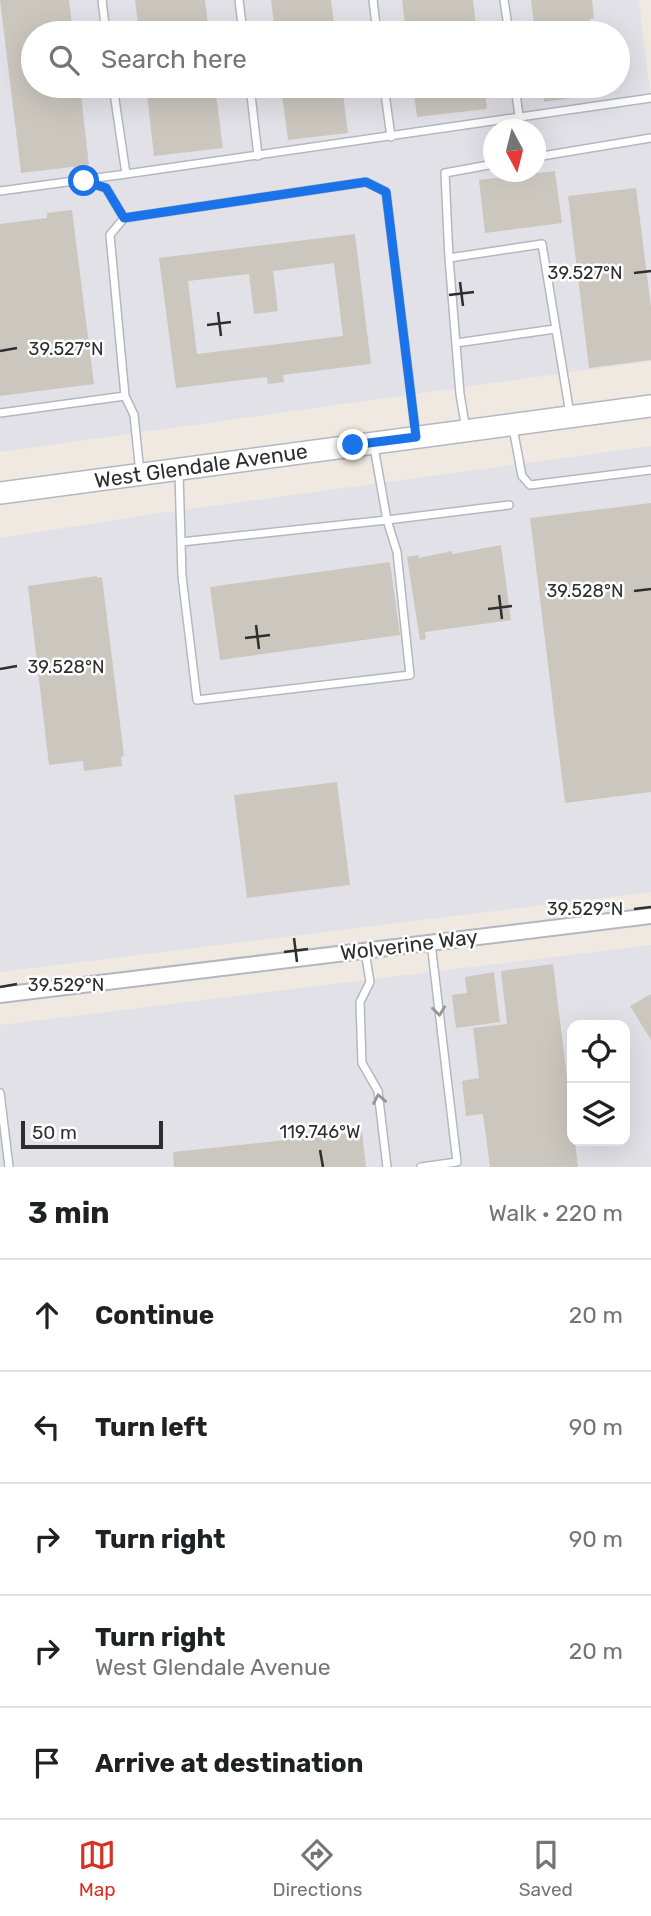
<!DOCTYPE html>
<html lang="en">
<head>
<meta charset="utf-8">
<style>
  body { margin:0; font-family:Rubik,sans-serif; background:#f2f2f2; color:#202124 }
  .controls { position:absolute; right:21px; bottom:21px; display:grid; overflow:hidden; border-radius:14px; box-shadow:0 7px 28px #0002 }
  .controls button { width:63px; height:63px; display:grid; place-items:center; padding:0; border:0; border-bottom:2px solid #e0e0e0; background:#fff; color:#202124; font:35px sans-serif }
  .compass { position:absolute; left:483px; top:119px; width:63px; height:63px; border-radius:50%; background:#fff; box-shadow:0 7px 28px #0002; rotate:173deg }
  .scale { position:absolute; left:21px; bottom:18px; width:142px; box-sizing:border-box; padding-left:7px; border:4px solid #2e2e2e; border-top:0; font-size:19px; line-height:24px; white-space:nowrap; color:#2e2e2e; -webkit-text-stroke:5px #fff; paint-order:stroke }
  .stop { position:absolute; width:21px; height:21px; margin:-16px; border:5px solid #1a73e8; border-radius:50%; background:#fff }
  .stop.end { background:#1a73e8; border-color:#fff; box-shadow:0 2px 7px #0008 }
  .list { margin:0; padding:0; list-style:none }
  h2 { display:flex; justify-content:space-between; align-items:center; height:91px; margin:0; padding:0 28px; font-size:30px }
  h2 small { font-size:23px; font-weight:400; color:#757577 }
  .list li { display:grid; grid-template-columns:46px 1fr auto; gap:21px; align-items:center; box-sizing:border-box; height:112px; padding:0 28px; border-top:2px solid #e0e0e0 }
  .list b { display:block; font-size:26px; white-space:nowrap }
  .list p { margin:0; font-size:23px; white-space:nowrap; color:#757577 }
  .list em { font-size:23px; font-style:normal; color:#757577 }
  .icon { flex:none; width:38px; height:38px; fill:none; stroke:currentColor; stroke-width:2; stroke-linecap:round; stroke-linejoin:round }
  .map { position:relative; flex:none; width:651px; height:1167px; overflow:hidden }
  .search { position:absolute; background:#fff; box-shadow:0 7px 28px #0002; left:21px; right:21px; top:21px; height:77px; display:flex; align-items:center; gap:18px; box-sizing:border-box; padding:0 24px; border-radius:38px; color:#757577; font-size:26px }
  .sheet { height:651px; background:#fff }
  nav { display:flex; justify-content:space-around; align-items:center; box-sizing:border-box; height:98px; border-top:2px solid #e0e0e0; background:#fff; font-size:19px; color:#757577 }
  nav a { display:grid; justify-items:center; gap:4px }
  nav .on { color:#d93025 }
  .map>svg:first-child { display:block }
</style>
</head>
<body>
<div class="map">
<svg width="651" height="1167" viewBox="0 0 651 1167">
  <rect width="100%" height="100%" fill="#efe9e1"/>
  <path fill="#e3e1e8" fill-rule="evenodd" d="M0 0H639L651 98V361L0 452ZM33 33H618V86H33ZM494 130H536V172H494Z
    M651 446V892L0 972V538L160 513Z
    M651 945V1167H0V1025ZM572 1025H625V1141H572Z"/>
  <path fill="#cbc7bf" fill-rule="evenodd" d="M0 0H69L73 33H33V86H80L89 165 21 173Z
    M135 0H205L209 33H139Z
    M271 0H331L335 33H275Z
    M402 0H473L477 33H406Z
    M531 0H592L594 18 590 19 592 33H535Z
    M146 86H215L223 148 154 156Z
    M281 86H342L348 133 288 140Z
    M413 86H484L487 109 417 117Z
    M542 86H599L600 94 544 102Z
    M555 171 562 223 485 233 479 180Z
    M636 188 651 307V360L589 368 568 196Z
    M72 210 94 384 0 396V224L47 218V213Z
    M355 234 371 364 283 375 284 382 268 384 267 377 176 388 159 258ZM334 263 343 336 197 354 188 281 249 274 254 314 278 311 273 271Z
    M651 503V792L565 803 530 518Z
    M501 545 511 620 425 632 426 639 420 640 407 557 419 555V558L452 551V554Z
    M390 562 400 635 220 660 210 587Z
    M97 576V578L102 577 124 756 121 757 122 766 84 771 83 761 49 765 28 586Z
    M337 782 350 885 247 898 234 795Z
    M553 964 572 1118V1141H575L578 1167H490L483 1114 466 1116 462 1081 479 1078 473 1028 507 1024 501 971Z
    M494 972 500 1022 456 1028 452 995 467 993 465 977Z
    M651 994V1040L630 1006Z
    M362 1132 366 1167H174L173 1152Z"/>
  <g fill="none" stroke-linecap="round" stroke-linejoin="round">
    <defs>
      <path id="lane" d="M102 0 106 33
        M239 0 243 33
        M373 0 377 33
        M504 0 509 33
        M250 86 258 156
        M384 86 391 137
        M515 86 519 116
        M536 157 651 138
        M126 174 651 98
        M87 182 106 188 124 218
        M0 191 126 174 113 86
        M449 258 445 173 494 164
        M456 343 555 329
        M125 396 110 235 124 218 366 182 386 192 416 436
        M0 413 125 396 134 415 140 473
        M513 428 522 476 530 485 651 470
        M466 430 460 394 449 258 542 244 570 414
        M374 447 387 520 509 505
        M179 473 182 576 197 700 410 675 397 552 387 520 181 542
        M365 951 370 982 360 1002 362 1063 378 1091 387 1167
        M0 1093 9 1167
        M421 1167 457 1162 431 943"/>
      <path id="street" d="M0 995 651 916"/>
      <path id="secondary" d="M0 493 651 406"/>
    </defs>
    <use href="#lane" stroke="#b4b7c1" stroke-width="10"/>
    <use href="#street" stroke="#b4b7c1" stroke-width="18"/>
    <use href="#secondary" stroke="#b4b7c1" stroke-width="24"/>
    <use href="#lane" stroke="#fff" stroke-width="7"/>
    <use href="#street" stroke="#fff" stroke-width="14"/>
    <use href="#secondary" stroke="#fff" stroke-width="21"/>
  </g>
  <defs><path id="oneway-chevron" d="M-2-3.5L2.5 0L-2 3.5" fill="none" stroke-width="1.6" stroke-linecap="round" stroke-linejoin="round" transform="scale(1.75)"/></defs>
  <g stroke="#969696">
    <use href="#oneway-chevron" transform="translate(439 1011) rotate(83)"/>
    <use href="#oneway-chevron" transform="translate(379 1099) rotate(-100)"/>
  </g>
  <g fill="none" stroke-linecap="round" stroke-linejoin="round">
    <path stroke="#1a73e8" stroke-width="9" d="M84 181 106 188 124 218 366 182 386 192 416 437 353 445"/>
  </g>
  <path fill="none" stroke="#2e2e2e" stroke-width="2.5" d="M634 273 651 271M460 282 463 306M449 295 474 292M218 312 221 336M207 325 231 322M0 351 17 348M634 591 651 589M499 595 502 619M488 609 512 606M256 625 259 649M245 638 270 635M0 669 17 666M634 909 651 907M294 938 297 962M284 952 308 949M0 987 17 984M320 1150 323 1167"/>
  <g text-anchor="middle" stroke-width="5" stroke-linejoin="round" paint-order="stroke">
    <g font-size="21" fill="#2e2e2e" stroke="#fff">
      <text transform="translate(201 466) rotate(-8)" y="7">West Glendale Avenue</text>
      <text transform="translate(409 945) rotate(-7)" y="7">Wolverine Way</text>
    </g>
  </g>
  <g font-size="18" text-anchor="middle" fill="#2e2e2e" stroke="#fff" stroke-width="5" stroke-linejoin="round" paint-order="stroke">
    <text x="585" y="279">39.527°N</text>
    <text x="66" y="355">39.527°N</text>
    <text x="585" y="597">39.528°N</text>
    <text x="66" y="673">39.528°N</text>
    <text x="585" y="915">39.529°N</text>
    <text x="66" y="991">39.529°N</text>
    <text x="320" y="1138">119.746°W</text>
  </g>
</svg>
<div class="controls">
<button><svg class="icon" aria-label="locate" viewBox="0 0 24 24"><circle cx="12" cy="12" r="6"/><path d="M12 2v4M12 18v4M2 12h4M18 12h4"/></svg></button>
<button><svg class="icon" aria-label="layers" viewBox="0 0 24 24"><path d="M12 4l9 5-9 5-9-5zM3 14l9 5 9-5"/></svg></button>
</div>
<svg class="compass" viewBox="-18 -18 36 36"><path d="M0-13l5 13h-10z" fill="#e53935"/><path d="M0 13l5-13h-10z" fill="#757577"/></svg>
<div class="scale">50 m</div>
<div class="stop" style="left:84px;top:181px"></div>
<div class="stop end" style="left:353px;top:445px"></div>
<div class="search"><svg class="icon" aria-label="search" viewBox="0 0 24 24"><circle cx="10" cy="10" r="6"/><path d="M15 15l6 6"/></svg>Search here</div>
</div>
<section class="sheet">
<h2>3 min<small>Walk · 220 m</small></h2>
<ul class="list">
<li><svg class="icon" aria-label="ahead" viewBox="0 0 24 24"><path d="M12 20V5M6 11l6-6 6 6"/></svg><div><b>Continue</b></div><em>20 m</em></li>
<li><svg class="icon" aria-label="left" viewBox="0 0 24 24"><path d="M17 20v-9H6M10 6l-5 5 5 5"/></svg><div><b>Turn left</b></div><em>90 m</em></li>
<li><svg class="icon" aria-label="right" viewBox="0 0 24 24"><path d="M7 20v-9h11M14 6l5 5-5 5"/></svg><div><b>Turn right</b></div><em>90 m</em></li>
<li><svg class="icon" aria-label="right" viewBox="0 0 24 24"><path d="M7 20v-9h11M14 6l5 5-5 5"/></svg><div><b>Turn right</b><p>West Glendale Avenue</p></div><em>20 m</em></li>
<li><svg class="icon" aria-label="arrive" viewBox="0 0 24 24"><path d="M6 21V4h12l-3 4 3 4H6"/></svg><div><b>Arrive at destination</b></div></li>
</ul>
</section>
<nav>
<a class="on"><svg class="icon" aria-label="map" viewBox="0 0 24 24"><path d="M3 6l6-2 6 2 6-2v14l-6 2-6-2-6 2zM9 4v14M15 6v14"/></svg>Map</a>
<a><svg class="icon" aria-label="directions" viewBox="0 0 24 24"><path d="M12 3l9 9-9 9-9-9zM9 14v-3h6M13 9l2 2-2 2"/></svg>Directions</a>
<a><svg class="icon" aria-label="saved" viewBox="0 0 24 24"><path d="M7 4h10v16l-5-4-5 4z"/></svg>Saved</a>
</nav>
</body>
</html>
